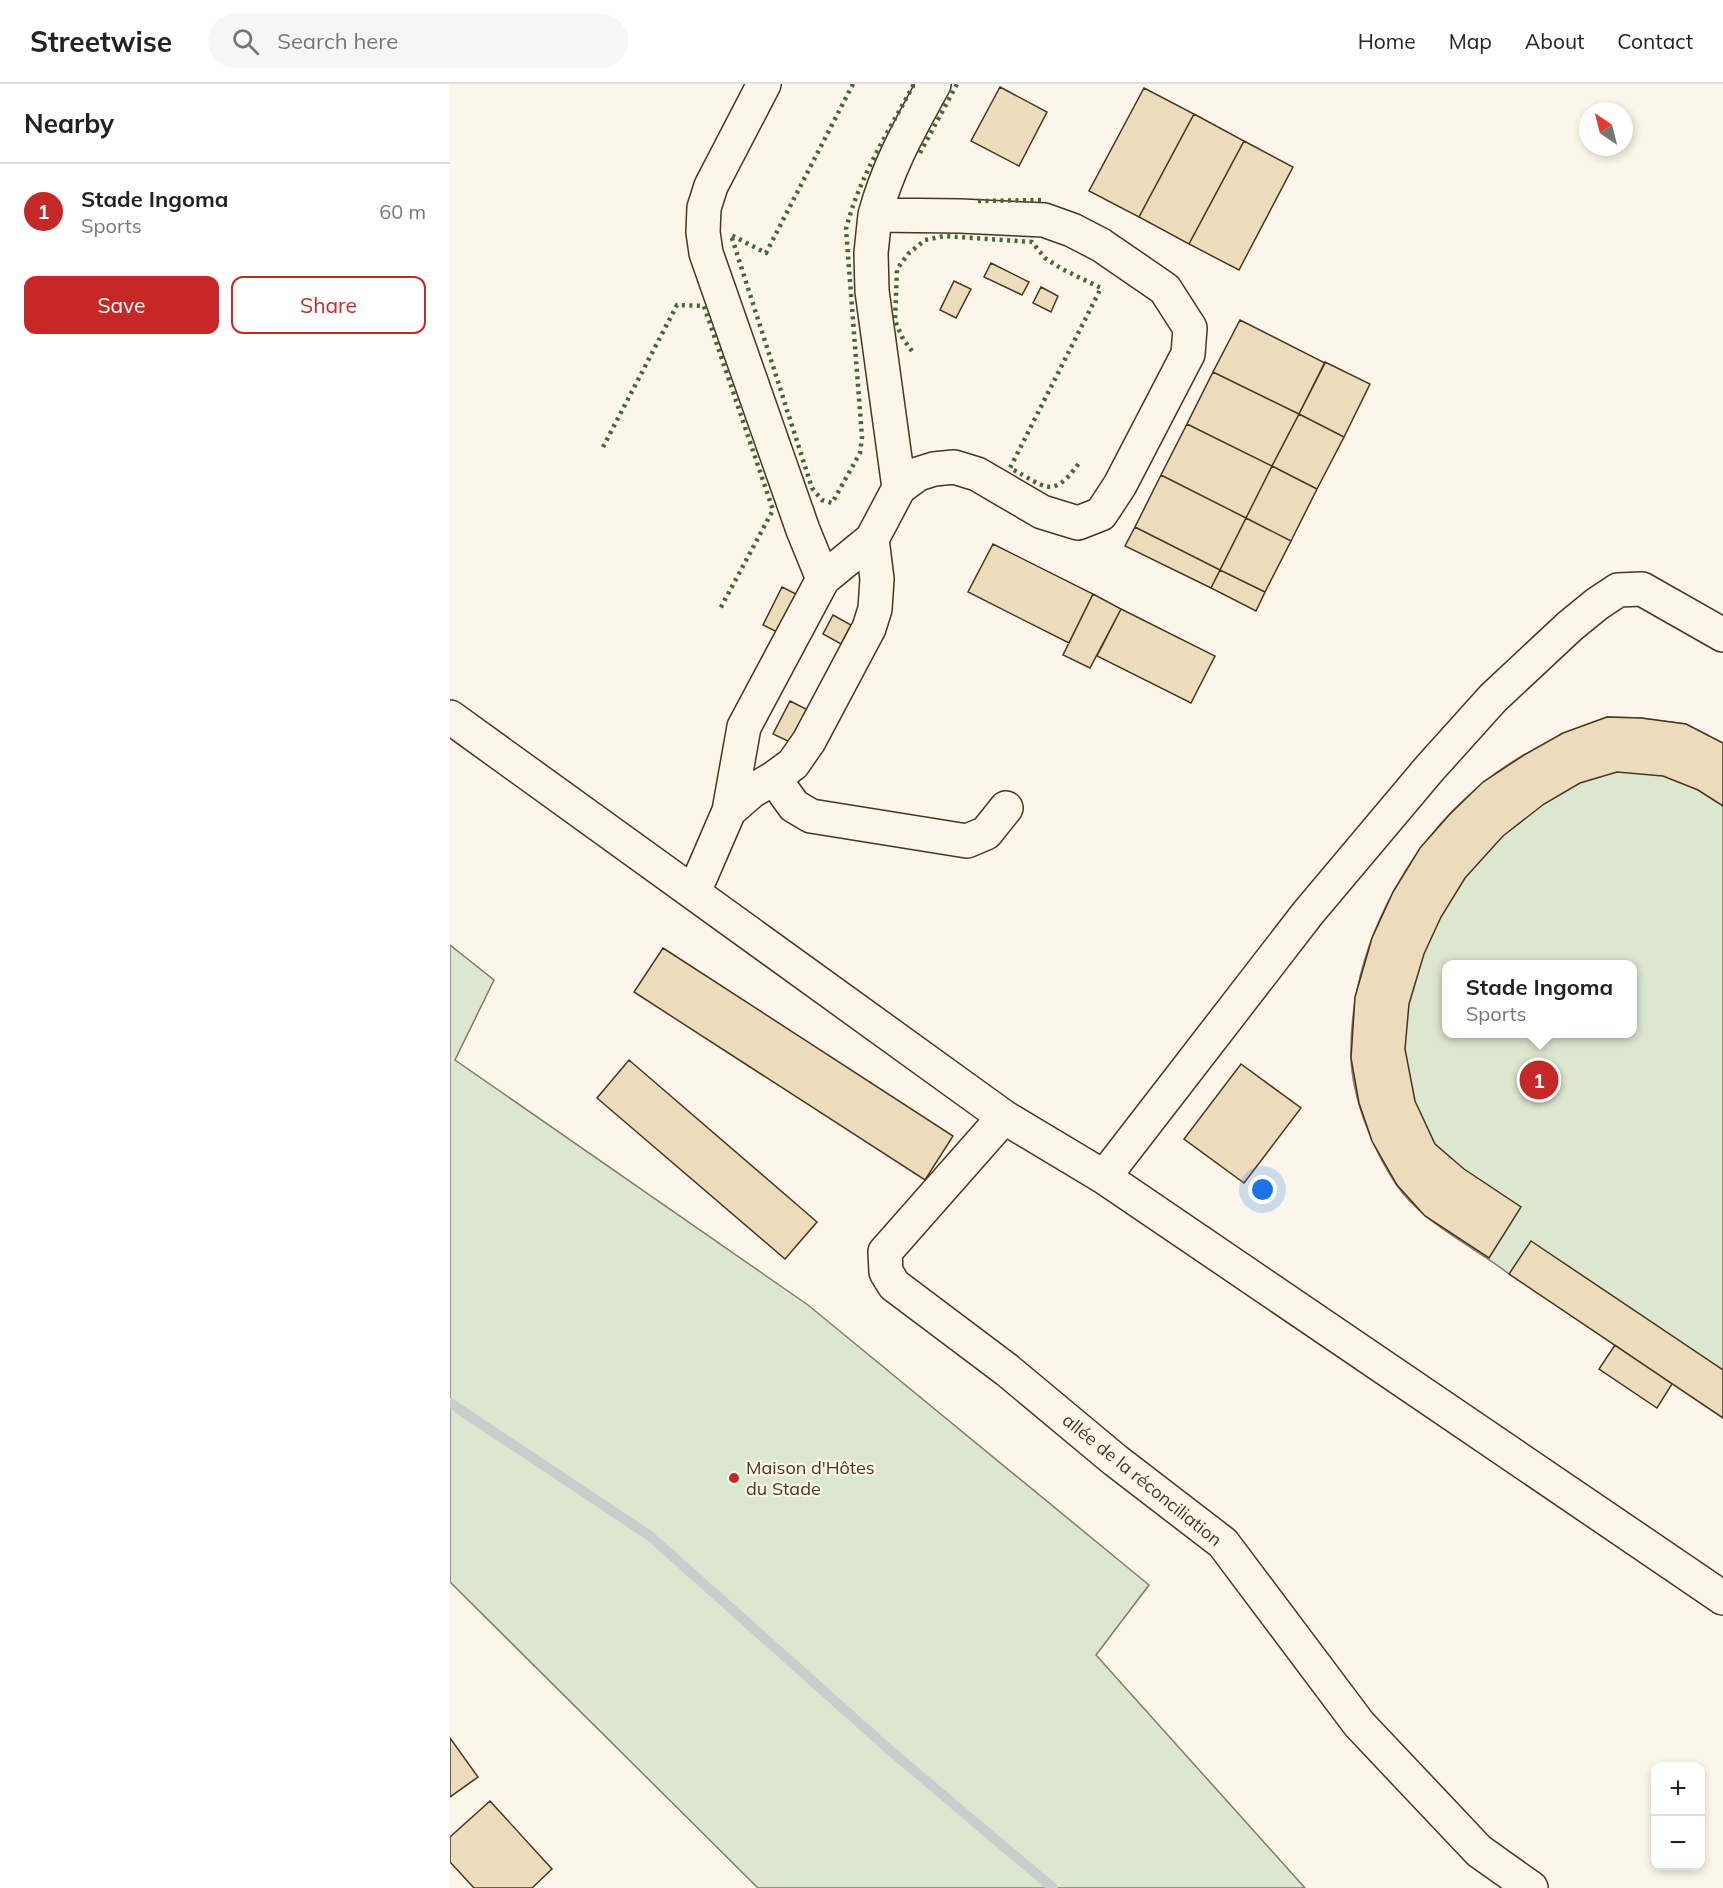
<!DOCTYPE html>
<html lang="en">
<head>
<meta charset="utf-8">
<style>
  body { margin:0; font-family:Mulish,sans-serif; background:#f6f6f6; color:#222 }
  .controls { position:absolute; right:18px; bottom:18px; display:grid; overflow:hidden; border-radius:12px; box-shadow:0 3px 9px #0003 }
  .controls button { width:54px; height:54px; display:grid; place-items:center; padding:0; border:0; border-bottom:2px solid #e0e0e0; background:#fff; color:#222; font:30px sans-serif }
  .compass { position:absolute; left:1129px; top:18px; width:54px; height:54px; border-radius:50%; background:#fff; box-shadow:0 3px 9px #0003; rotate:325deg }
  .you { position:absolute; left:813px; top:1106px; width:21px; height:21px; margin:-15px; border:4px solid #fff; border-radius:50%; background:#1a73e8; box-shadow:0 0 0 9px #1a73e833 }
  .badge { display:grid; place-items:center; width:39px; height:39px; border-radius:50%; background:#c62828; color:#fff; font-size:20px; font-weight:700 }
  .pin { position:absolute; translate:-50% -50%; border:3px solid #fff; box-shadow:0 2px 6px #0006 }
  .popup { position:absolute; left:992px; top:876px; width:195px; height:78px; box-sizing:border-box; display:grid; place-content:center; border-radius:12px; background:#fff; filter:drop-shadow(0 2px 4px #0005); font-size:20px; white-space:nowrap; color:#767676 }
  .popup b { font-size:22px; color:#222 }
  .popup::after { content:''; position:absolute; left:50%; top:100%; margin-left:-12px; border:12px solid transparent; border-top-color:#fff }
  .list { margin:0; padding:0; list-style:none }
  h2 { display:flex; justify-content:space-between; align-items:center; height:78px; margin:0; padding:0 24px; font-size:26px }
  h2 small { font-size:20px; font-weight:400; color:#767676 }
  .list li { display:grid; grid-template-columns:39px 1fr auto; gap:18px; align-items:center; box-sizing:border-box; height:96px; padding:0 24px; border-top:2px solid #e0e0e0 }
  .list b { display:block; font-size:22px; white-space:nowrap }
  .list p { margin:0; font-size:20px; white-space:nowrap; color:#767676 }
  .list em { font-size:20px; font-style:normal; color:#767676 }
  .actions { display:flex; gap:12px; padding:18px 24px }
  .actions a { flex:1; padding:14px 0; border:2px solid #c62828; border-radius:12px; text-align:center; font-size:21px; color:#c62828 }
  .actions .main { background:#c62828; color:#fff }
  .icon { flex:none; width:33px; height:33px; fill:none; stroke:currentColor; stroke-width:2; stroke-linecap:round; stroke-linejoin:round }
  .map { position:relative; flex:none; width:1273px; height:1804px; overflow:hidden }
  header { display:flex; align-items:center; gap:36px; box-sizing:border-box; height:84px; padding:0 30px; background:#fff; border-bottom:2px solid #e0e0e0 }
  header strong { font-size:28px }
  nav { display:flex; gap:33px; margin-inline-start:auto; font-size:21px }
  .search { width:420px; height:54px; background:#f6f6f6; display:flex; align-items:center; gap:15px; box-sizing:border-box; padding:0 21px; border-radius:33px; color:#767676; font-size:22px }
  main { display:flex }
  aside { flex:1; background:#fff }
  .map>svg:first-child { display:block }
</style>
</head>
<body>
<header>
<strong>Streetwise</strong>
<div class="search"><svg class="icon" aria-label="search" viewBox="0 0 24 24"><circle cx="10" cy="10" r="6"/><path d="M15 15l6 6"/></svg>Search here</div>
<nav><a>Home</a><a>Map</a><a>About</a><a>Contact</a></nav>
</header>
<main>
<aside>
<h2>Nearby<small></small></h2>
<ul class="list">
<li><span class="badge">1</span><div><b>Stade Ingoma</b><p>Sports</p></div><em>60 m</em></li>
</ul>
<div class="actions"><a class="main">Save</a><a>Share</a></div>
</aside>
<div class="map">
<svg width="1273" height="1804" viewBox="0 0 1273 1804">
  <rect width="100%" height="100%" fill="#fbf6e9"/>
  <path fill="#dce7d0" stroke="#887966" stroke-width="1.5" fill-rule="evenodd" d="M1157 633 1191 634 1236 640 1273 659V1329L1059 1190C1022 1161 973 1140 946 1100 923 1066 902 1014 901 973 899 869 953 764 1033 699 1069 669 1113 649 1157 633ZM996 880H1182V950H996Z
    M0 861 44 896 5 976 358 1221 699 1501 646 1571 855 1804H308L0 1498Z"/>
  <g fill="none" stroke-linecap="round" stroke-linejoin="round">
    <path stroke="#c9cecd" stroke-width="10" d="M0 1319 200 1452 442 1668 603 1804"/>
  </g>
  <path fill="#ecdcbc" stroke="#4a3520" stroke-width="1.5" d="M550 3 597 28 569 82 521 57Z
    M694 4 744 30 689 133 639 107Z
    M744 30 794 57 739 160 689 133Z
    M794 57 843 83 789 186 739 160Z
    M541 179 579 198 572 211 534 193Z
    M504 197 521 205 506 234 490 226Z
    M591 203 608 212 601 228 583 219Z
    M790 236 875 279 849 330 763 288Z
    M875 278 920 300 894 353 849 330Z
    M763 288 849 330 822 382 737 340Z
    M849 330 894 353 867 405 822 382Z
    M737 340 822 382 796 434 711 391Z
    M822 382 867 405 841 457 796 434Z
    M711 391 796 434 770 486 685 443Z
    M796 434 841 457 815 508 770 486Z
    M685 443 770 486 761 504 675 462Z
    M543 460 643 510 619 559 518 508Z
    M770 486 815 508 806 527 761 504Z
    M332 503 346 510 327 548 313 541Z
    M643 510 671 525 640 584 613 571Z
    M671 525 765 572 741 619 647 572Z
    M383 531 401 541 391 560 373 550Z
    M340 617 358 626 342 659 323 650Z
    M1157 633 1191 634 1236 640 1273 659V722L1248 706 1213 692 1167 688 1130 699 1094 720 1053 752 1015 794 991 833 974 870 959 920 955 965 965 1017 985 1060 1014 1085 1071 1123 1039 1174 975 1132 947 1101 922 1057 909 1019 901 974 905 913 922 854 943 808 970 764 1000 730 1033 698 1074 671 1113 649Z
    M213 864 503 1052 475 1096 184 908Z
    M179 976 367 1138 335 1175 147 1014Z
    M791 980 851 1024 794 1099 734 1055Z
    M1081 1157 1273 1286V1334L1059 1190Z
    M1165 1261 1222 1300 1207 1324 1149 1285Z
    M0 1654 28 1693 0 1713Z
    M40 1717 102 1785 82 1804H24L0 1778V1753Z"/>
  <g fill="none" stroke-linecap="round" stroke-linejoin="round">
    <defs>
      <path id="minor" d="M425 131C438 82 460 44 484 0
        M373 495 422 455
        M0 633 554 1033 654 1093 1273 1514
        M324 694 344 722 361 732 517 757 536 749 556 724
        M279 727 294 643 373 495 353 446 256 169 253 148 254 124 261 102 314 0
        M244 808 279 727 302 707 324 694 343 680 359 657 419 544 425 525 427 495 422 455 449 404 468 390 484 385 504 383 527 390 592 428 628 439 651 430 670 401 738 270 740 244 715 205 651 161 622 146 594 136 510 132 425 131 421 169 422 207 449 404
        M554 1033 435 1168 436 1188 444 1201 557 1286 665 1376 773 1459 909 1640 1029 1767 1081 1804
        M654 1093 858 829 980 684 1043 614 1120 542 1147 520 1168 506 1192 505 1273 551"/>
    </defs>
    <use href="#minor" stroke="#4a3520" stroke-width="36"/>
    <use href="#minor" stroke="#fbf6e9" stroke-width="33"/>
    <path stroke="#436837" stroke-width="4.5" stroke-dasharray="3 4.5" stroke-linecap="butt" d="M403 0 316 169 281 151 362 404 372 416 382 419 410 369 412 353 396 145C409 93 439 47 464 0
      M470 69 507 0
      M528 117 591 116
      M462 267 453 255 445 237 447 185 458 170 475 156 494 152 582 158 595 174 612 185 651 204 560 384C595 402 602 417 629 379
      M153 363 227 221 254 222 323 426 270 525"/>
  </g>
  <circle fill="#c62828" stroke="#fbf6e9" stroke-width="2" cx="284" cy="1394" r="6"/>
  <g text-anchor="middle" stroke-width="4.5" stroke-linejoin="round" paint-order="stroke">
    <g font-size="18" fill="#4a3520" stroke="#fbf6e9" text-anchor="start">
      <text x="296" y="1390">Maison d'Hôtes<tspan x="296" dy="21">du Stade</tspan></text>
    </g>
    <g font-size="18" fill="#4a3520" stroke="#fbf6e9">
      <text transform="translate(692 1396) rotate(39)" y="6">allée de la réconciliation</text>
    </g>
  </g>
</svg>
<div class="controls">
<button>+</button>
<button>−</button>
</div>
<svg class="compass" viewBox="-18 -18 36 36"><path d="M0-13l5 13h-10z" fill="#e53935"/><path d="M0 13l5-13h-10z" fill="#767676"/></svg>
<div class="you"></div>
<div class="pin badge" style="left:1089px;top:996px">1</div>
<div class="popup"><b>Stade Ingoma</b>Sports</div>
</div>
</main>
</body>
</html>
